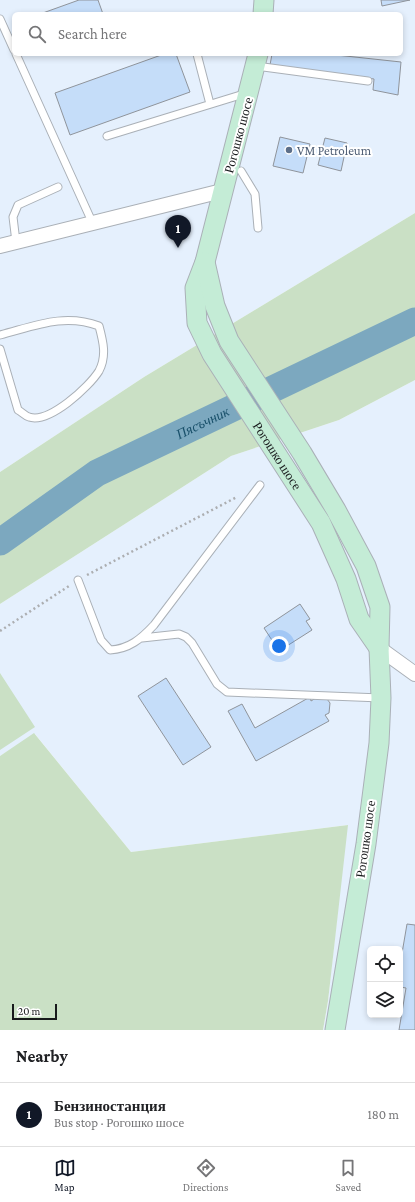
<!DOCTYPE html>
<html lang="en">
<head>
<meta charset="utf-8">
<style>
  body { margin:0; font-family:"Crimson Pro",serif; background:#f2f2f2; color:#202124 }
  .controls { position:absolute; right:12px; bottom:12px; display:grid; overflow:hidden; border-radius:6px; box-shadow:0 2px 6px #0003 }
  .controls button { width:36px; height:36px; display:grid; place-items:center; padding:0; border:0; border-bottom:1px solid #e0e0e0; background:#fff; color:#202124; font:20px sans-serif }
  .scale { position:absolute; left:12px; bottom:10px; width:45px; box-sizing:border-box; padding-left:4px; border:2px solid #181a1c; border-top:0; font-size:11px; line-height:14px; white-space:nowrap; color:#181a1c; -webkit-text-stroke:3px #fff; paint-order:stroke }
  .you { position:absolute; left:279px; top:646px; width:14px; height:14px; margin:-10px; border:3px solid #fff; border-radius:50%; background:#1a73e8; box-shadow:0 0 0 6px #1a73e833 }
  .badge { display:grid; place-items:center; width:26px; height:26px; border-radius:50%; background:#111827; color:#fff; font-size:13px; font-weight:700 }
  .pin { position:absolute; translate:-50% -33px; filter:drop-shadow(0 1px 2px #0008) }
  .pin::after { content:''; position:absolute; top:21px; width:14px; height:12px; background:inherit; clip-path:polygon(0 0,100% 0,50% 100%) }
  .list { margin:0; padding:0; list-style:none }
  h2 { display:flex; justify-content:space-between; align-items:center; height:52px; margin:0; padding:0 16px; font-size:17px }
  h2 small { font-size:13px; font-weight:400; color:#757577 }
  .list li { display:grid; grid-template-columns:26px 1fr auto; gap:12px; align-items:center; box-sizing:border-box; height:64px; padding:0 16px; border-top:1px solid #e0e0e0 }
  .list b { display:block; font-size:15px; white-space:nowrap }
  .list p { margin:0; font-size:13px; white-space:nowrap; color:#757577 }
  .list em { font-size:13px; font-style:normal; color:#757577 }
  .icon { flex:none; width:22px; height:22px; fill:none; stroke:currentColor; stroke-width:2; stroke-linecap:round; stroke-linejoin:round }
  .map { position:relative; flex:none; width:415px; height:1030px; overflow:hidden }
  .search { position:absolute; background:#fff; box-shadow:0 2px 6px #0003; left:12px; right:12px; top:12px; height:44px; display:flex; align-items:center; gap:10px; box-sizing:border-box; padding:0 14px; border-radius:6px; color:#757577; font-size:15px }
  .sheet { height:116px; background:#fff }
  nav { display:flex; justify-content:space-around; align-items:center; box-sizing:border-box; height:56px; border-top:1px solid #e0e0e0; background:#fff; font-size:11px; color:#757577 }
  nav a { display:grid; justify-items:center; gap:2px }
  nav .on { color:#111827 }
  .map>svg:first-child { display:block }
</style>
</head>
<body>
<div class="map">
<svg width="415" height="1030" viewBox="0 0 415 1030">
  <rect width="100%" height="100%" fill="#f9fcff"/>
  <path fill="#e5f0fd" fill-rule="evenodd" d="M0 0H415V213L144 377 0 472ZM14 14H401V54H14Z
    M415 380V1030H323L328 1001 347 825 131 852 35 734 0 756V604L231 456 339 420ZM370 949H400V1015H370Z"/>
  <path fill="#cae0c5" d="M415 213V380L339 420 231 456 0 604V472L144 377Z
    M0 673 35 727 0 750Z
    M34 733 131 852 348 825 328 1001 323 1030H0V756Z"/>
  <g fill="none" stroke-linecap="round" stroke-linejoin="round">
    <path stroke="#7ca8bf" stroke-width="27" id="s1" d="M0 542 97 473 415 321"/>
  </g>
  <path fill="#c5ddf9" stroke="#8f949b" d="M79 0H98L103 14H40Z
    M381 0H410L382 6Z
    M164 54H176L190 92 70 135 55 93Z
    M272 54H327L401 62 398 95 373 90 374 79 270 65Z
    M280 137 310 144 303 173 273 166Z
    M325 138 347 143 341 171 318 165Z
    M300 604 310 619 306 621 312 630 279 651 264 628Z
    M166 678 211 747 183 765 138 696Z
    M310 697 311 701 316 698 327 699 330 703 329 713 325 715 329 721 256 761 228 711 242 704 255 728Z
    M407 924 415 925V1030H399L406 988 400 987V965Z"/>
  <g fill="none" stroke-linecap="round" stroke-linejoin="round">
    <defs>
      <path id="lane" d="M0 19 14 50
        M16 54 93 224
        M197 54 210 104
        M256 66 368 81
        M107 136 247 93
        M241 171 255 194 258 228
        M16 242 13 217 18 205 58 187
        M0 335C35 326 64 313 99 326 103 341 107 356 99 371 89 387 49 424 29 417 25 416 22 412 18 410L0 349
        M78 580 101 640 110 650C129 649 141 639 154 625L260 485
        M142 638 179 634 186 637 192 643 217 684 227 692 381 698"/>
      <path id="street" d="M0 246 222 191
        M379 648 415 674"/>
      <g id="secondary">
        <path d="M263 14 264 0"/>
        <path id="s2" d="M258 54 205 262 195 288 197 323 212 354 321 523 346 579 359 619 379 648"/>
        <path d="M205 262 215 306 229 341 302 453 336 510 366 566 380 607 379 648 381 698 379 743 366 844 335 1030"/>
      </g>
    </defs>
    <use href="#lane" stroke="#aab0b7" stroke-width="9"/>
    <use href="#street" stroke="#aab0b7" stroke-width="16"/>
    <use href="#secondary" stroke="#aab0b7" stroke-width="21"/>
    <path stroke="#acaeb1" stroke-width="2.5" stroke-dasharray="2 3" stroke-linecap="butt" d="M87 575 237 497
      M0 631 69 586"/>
    <use href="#lane" stroke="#fff" stroke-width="7"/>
    <use href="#street" stroke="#fff" stroke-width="14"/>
    <use href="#secondary" stroke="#c4ecd6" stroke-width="19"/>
  </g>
  <circle fill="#5c6f8a" stroke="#fff" stroke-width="1.5" cx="289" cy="150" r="4"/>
  <g text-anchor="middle" stroke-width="4" stroke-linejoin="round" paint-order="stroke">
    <g font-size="13" fill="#181a1c" stroke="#fff">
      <text transform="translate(238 135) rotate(-75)" y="5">Рогошко шосе</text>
      <text dy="5" stroke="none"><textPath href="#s2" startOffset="433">Рогошко шосе</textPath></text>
      <text transform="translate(365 839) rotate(-82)" y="5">Рогошко шосе</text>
    </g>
    <g font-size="13" fill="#4e5e75" stroke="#fff" text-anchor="start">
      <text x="297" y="155">VM Petroleum</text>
    </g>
    <g font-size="14" font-style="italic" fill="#19506a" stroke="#fff">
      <text dy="5" stroke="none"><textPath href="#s1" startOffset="236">Пясъчник</textPath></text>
    </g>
  </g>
</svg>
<div class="controls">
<button><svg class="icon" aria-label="locate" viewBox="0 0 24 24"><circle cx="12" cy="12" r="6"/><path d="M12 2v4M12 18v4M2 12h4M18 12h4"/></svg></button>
<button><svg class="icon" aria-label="layers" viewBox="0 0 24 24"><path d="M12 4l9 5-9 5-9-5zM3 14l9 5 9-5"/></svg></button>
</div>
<div class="scale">20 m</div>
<div class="you"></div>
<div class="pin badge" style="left:178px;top:248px">1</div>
<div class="search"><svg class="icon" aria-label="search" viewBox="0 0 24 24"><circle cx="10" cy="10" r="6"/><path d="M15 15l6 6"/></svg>Search here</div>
</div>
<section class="sheet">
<h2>Nearby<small></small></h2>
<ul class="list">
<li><span class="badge">1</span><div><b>Бензиностанция</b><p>Bus stop · Рогошко шосе</p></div><em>180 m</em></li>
</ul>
</section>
<nav>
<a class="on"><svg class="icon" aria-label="map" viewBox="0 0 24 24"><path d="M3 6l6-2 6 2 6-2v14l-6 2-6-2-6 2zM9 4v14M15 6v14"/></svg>Map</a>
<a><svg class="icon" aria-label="directions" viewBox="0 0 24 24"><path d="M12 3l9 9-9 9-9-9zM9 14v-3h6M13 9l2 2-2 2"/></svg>Directions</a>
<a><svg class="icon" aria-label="saved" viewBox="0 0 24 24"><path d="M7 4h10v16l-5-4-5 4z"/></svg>Saved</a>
</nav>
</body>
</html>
